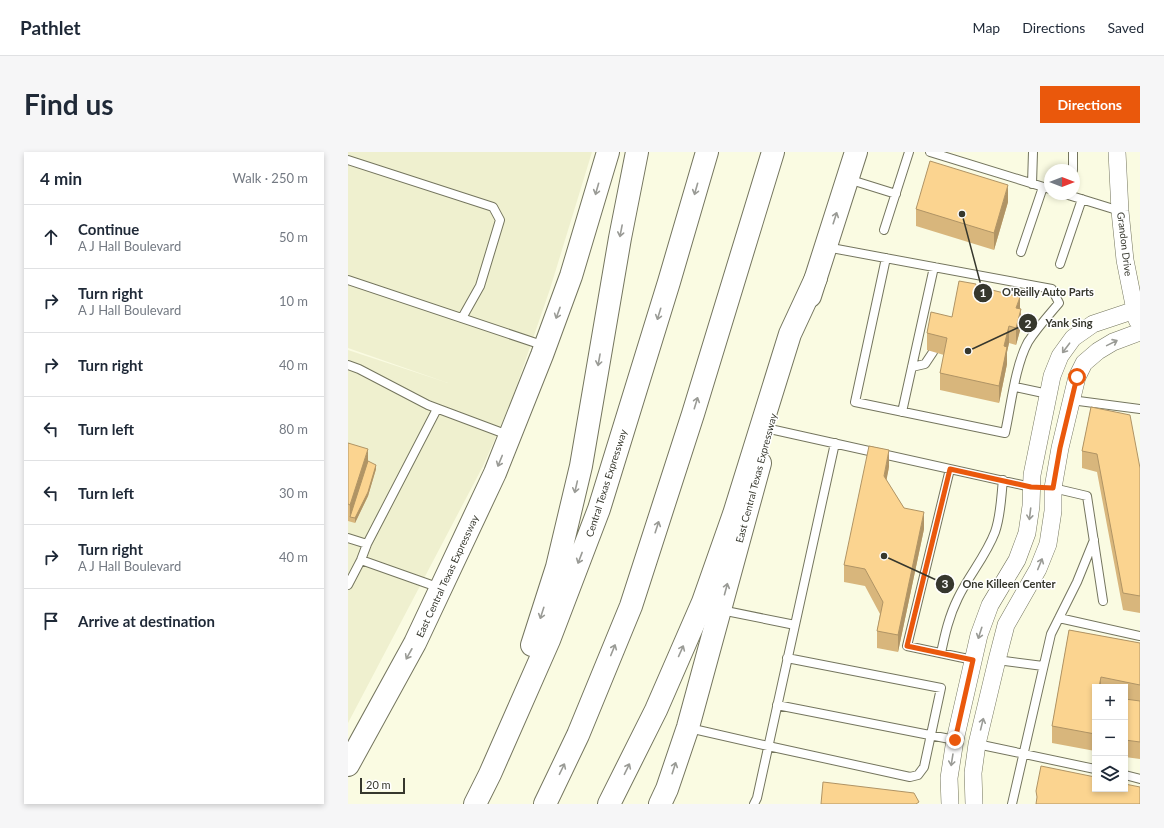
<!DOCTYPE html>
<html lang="en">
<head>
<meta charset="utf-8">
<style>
  body { margin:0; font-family:Lato,sans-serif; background:#f6f6f7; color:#1f2937 }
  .controls { position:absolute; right:12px; bottom:12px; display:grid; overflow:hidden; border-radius:0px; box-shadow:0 2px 6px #0003 }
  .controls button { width:36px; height:36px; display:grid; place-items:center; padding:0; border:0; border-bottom:1px solid #e0e1e3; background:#fff; color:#1f2937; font:20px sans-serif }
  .compass { position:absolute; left:696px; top:12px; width:36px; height:36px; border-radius:50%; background:#fff; box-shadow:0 2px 6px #0003; rotate:90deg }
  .scale { position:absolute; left:12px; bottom:10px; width:45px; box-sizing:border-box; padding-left:4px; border:2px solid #36372d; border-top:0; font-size:11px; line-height:14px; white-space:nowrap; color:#36372d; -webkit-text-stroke:3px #fff; paint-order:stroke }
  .stop { position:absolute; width:12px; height:12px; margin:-9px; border:3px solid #ea580c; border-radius:50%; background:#fff }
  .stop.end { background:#ea580c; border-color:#fff; box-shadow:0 1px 4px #0008 }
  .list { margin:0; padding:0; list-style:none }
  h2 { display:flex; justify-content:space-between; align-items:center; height:52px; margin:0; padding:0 16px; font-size:17px }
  h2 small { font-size:13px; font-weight:400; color:#747a83 }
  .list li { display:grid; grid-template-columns:26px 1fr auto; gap:12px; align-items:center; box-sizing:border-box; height:64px; padding:0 16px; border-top:1px solid #e0e1e3 }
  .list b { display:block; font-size:15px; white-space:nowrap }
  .list p { margin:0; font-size:13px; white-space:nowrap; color:#747a83 }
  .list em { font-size:13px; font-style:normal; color:#747a83 }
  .icon { flex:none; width:22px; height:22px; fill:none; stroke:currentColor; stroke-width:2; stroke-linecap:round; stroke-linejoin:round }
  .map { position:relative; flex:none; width:792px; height:652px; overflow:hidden; border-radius:0px }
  header { display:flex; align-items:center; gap:24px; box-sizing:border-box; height:56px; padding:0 20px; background:#fff; border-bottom:1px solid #e0e1e3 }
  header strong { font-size:19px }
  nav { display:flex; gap:22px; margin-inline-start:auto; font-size:14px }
  .intro { display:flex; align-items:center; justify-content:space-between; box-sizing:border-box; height:96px; padding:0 24px }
  h1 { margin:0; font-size:28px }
  .button { padding:10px 18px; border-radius:0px; background:#ea580c; color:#fff; font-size:14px; font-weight:700 }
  main { display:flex; gap:24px; padding:0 24px }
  aside { flex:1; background:#fff; border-radius:0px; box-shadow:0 2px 6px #0003 }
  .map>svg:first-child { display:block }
</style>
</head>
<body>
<header>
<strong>Pathlet</strong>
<nav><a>Map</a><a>Directions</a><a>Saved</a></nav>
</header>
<div class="intro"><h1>Find us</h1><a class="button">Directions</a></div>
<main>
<aside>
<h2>4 min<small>Walk · 250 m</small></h2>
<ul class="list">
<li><svg class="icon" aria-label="ahead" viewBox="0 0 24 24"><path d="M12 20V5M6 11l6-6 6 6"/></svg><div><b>Continue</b><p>A J Hall Boulevard</p></div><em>50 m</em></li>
<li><svg class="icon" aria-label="right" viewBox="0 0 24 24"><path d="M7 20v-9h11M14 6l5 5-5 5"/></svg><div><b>Turn right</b><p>A J Hall Boulevard</p></div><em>10 m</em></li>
<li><svg class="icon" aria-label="right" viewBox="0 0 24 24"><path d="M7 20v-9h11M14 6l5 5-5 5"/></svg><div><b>Turn right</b></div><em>40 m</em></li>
<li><svg class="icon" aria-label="left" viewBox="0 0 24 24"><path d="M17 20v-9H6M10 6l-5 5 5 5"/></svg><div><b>Turn left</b></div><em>80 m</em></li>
<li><svg class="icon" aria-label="left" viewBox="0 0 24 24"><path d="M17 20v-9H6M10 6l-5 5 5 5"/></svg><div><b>Turn left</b></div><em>30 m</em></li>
<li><svg class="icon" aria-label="right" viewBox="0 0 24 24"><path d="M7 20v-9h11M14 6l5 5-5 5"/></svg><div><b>Turn right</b><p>A J Hall Boulevard</p></div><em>40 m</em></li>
<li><svg class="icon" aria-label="arrive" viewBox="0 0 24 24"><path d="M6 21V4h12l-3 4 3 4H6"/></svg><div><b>Arrive at destination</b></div></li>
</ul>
</aside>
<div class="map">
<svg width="792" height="652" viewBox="0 0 792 652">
  <rect width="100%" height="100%" fill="#fafbe2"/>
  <path fill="#eff0cf" d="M0 0H244L202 137 162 253 135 314 0 571V198L100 231 0 196Z"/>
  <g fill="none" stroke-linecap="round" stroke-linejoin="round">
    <defs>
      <path id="service" d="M582 0 702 37
        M0 8 145 55 152 68 132 134 114 166
        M725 18V0
        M500 27 548 42
        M684 32 685 0
        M717 42 772 59
        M536 78 561 0
        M478 95 704 137 711 151C700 164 689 176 680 190 667 214 663 254 657 281L507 250 538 106
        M673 100 695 35
        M712 112 734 47
        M0 128 197 194
        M0 213 11 217 80 253 160 283
        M564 215 577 212 585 200
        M667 235 700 242
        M723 248 792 257
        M554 260 586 115
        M422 277 683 335
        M602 317 559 494 625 508
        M705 336 739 344 755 449
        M0 386 19 392
        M13 408 92 436
        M0 433 13 408 19 392 89 257
        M373 458 447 473
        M711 466 792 484
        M593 501C597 482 601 464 610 446 621 423 638 404 647 380 653 363 653 345 655 328
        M649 508 695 514
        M429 553 607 588
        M341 576 420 594 562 625 570 623 576 615 593 536 439 506
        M629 592 747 617
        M777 623 792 627
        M406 652 409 646 487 291
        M664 652 703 482 729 430 746 388"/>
      <path id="minor" d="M769 0 772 59 777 108 789 168
        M602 652 601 626 607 588 631 483 642 453 669 408 679 381 683 354 684 323 704 224 712 204 725 186 745 172 787 158
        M626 652 625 621 629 592 649 508 658 473 690 417 700 392 705 359V336L712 296 729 225 736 211 750 199 765 190 792 180"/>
      <path id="secondary" d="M462 144 508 0
        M0 613 67 491 147 321 194 203 223 124 260 0
        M312 652 319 637 340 575 412 311"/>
      <path id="motorway" d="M184 493 209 415 233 314 272 86 289 0
        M127 652 142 622 201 488 251 357 321 130 359 0
        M197 652 230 583 283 454 345 262 425 0
        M261 652 308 558 355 450 386 362 442 182 468 126"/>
    </defs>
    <use href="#service" stroke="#74755e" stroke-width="10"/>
    <use href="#minor" stroke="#74755e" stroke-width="18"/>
    <use href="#secondary" stroke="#74755e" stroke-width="24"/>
    <use href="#motorway" stroke="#74755e" stroke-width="24"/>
    <use href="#service" stroke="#fff" stroke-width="8"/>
    <use href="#minor" stroke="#fff" stroke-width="17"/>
    <use href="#secondary" stroke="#fff" stroke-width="22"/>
    <use href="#motorway" stroke="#fff" stroke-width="22"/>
  </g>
  <path fill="#d8b67c" d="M660 50 646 98 568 74V57Z
    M628 135 672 157 673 175 668 193 661 191 659 200V212L651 251 592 238V221L596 203 579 198V181L604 165Z
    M743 255 792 316V461L775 458 749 320 734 316V299Z
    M0 291 28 317 20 344 7 371 0 369Z
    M541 315 538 328 556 356 576 377 550 500 529 496V479L532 462 517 434 496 430V413Z
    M721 478 792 491V607L777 605V535H747V599L704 591V574Z"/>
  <path fill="#b09465" d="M660 33V50L646 98V81Z
    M672 145V162L673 157V175L668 193V156Z
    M661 174V191L659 200V212L651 251V234L656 194Z
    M20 297V314L2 365V353Z
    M541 298V315L536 341V324Z
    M28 313V317L20 344 7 371V366Z
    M576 360V377L550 500V483Z
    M753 525V535H751Z"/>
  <path fill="#fbd490" stroke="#b09465" d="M582 9 660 33 646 81 568 57Z
    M611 129 628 132V134L672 145 668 156 673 157 668 176 661 174 656 194 659 195 651 234 592 221 599 186 579 181 583 160 604 165Z
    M743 255 782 263 792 316V444L775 441 749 302 734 299Z
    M0 291 20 297 2 353 0 352Z
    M521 294 541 298 536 324 556 356 576 360 550 483 529 479 535 450 517 417 496 413Z
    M20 309 28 313 20 340 7 366 2 365Z
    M721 478 792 491V533L753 525 751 535H747V582L704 574Z
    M777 547 792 549V590L777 588Z
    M693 614 747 625V637H777V632L792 635V652H688L689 645 688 639Z
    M475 630 566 641 571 650 568 652H473Z"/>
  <defs><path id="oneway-shaft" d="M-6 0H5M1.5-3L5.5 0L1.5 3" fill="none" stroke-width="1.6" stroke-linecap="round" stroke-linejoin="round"/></defs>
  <g stroke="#9a9b96">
    <use href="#oneway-shaft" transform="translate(249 37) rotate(106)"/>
    <use href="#oneway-shaft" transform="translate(348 37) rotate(106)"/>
    <use href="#oneway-shaft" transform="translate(487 66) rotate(-72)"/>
    <use href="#oneway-shaft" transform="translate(273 79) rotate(101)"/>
    <use href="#oneway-shaft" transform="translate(210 161) rotate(110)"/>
    <use href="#oneway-shaft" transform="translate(311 162) rotate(107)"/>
    <use href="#oneway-shaft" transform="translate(764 191) rotate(-26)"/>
    <use href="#oneway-shaft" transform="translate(718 196) rotate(127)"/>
    <use href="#oneway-shaft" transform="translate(251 208) rotate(100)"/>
    <use href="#oneway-shaft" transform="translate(348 251) rotate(-73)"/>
    <use href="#oneway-shaft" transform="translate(152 309) rotate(112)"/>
    <use href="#oneway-shaft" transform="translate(228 335) rotate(103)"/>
    <use href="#oneway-shaft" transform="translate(682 362) rotate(97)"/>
    <use href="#oneway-shaft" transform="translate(309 375) rotate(-72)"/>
    <use href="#oneway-shaft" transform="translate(232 406) rotate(111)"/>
    <use href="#oneway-shaft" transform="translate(692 412) rotate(-68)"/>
    <use href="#oneway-shaft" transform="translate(378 437) rotate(-75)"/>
    <use href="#oneway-shaft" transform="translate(194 461) rotate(108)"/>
    <use href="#oneway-shaft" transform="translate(632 481) rotate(108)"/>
    <use href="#oneway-shaft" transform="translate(265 498) rotate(-68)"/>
    <use href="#oneway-shaft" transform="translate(333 499) rotate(-66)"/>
    <use href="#oneway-shaft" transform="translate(61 502) rotate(119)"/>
    <use href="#oneway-shaft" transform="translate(634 572) rotate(-76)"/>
    <use href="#oneway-shaft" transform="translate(604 608) rotate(99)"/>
    <use href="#oneway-shaft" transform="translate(326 616) rotate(-72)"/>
    <use href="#oneway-shaft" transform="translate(214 617) rotate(-64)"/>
    <use href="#oneway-shaft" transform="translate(279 617) rotate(-64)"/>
  </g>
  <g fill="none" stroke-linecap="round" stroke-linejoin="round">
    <path stroke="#ea580c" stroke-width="5" d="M607 588 625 508 559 494 602 317 683 335 705 336 712 296 729 225"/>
  </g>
  <g text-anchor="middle" stroke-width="3" stroke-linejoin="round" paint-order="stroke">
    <g font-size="10" fill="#36372d" stroke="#fff">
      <text transform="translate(777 92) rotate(83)" y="4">Grandon Drive</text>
      <text transform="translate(408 326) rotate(-75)" y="4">East Central Texas Expressway</text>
      <text transform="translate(258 331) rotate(-72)" y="4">Central Texas Expressway</text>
      <text transform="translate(99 424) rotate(-65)" y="4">East Central Texas Expressway</text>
    </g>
  </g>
  <path fill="none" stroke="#36372d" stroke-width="1.5" d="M614 62L635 141M620 199L680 171M536 404L597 432"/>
  <g fill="#36372d" stroke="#fff" stroke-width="1.5">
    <circle cx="614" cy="62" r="4"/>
    <circle cx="620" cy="199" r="4"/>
    <circle cx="536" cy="404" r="4"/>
    <circle cx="635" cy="141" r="10"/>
    <circle cx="680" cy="171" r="10"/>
    <circle cx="597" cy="432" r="10"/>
  </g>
  <g font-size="12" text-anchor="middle" font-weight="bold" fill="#fff">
    <text x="635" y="145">1</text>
    <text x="680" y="176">2</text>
    <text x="597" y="436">3</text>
  </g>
  <g font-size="11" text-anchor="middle" font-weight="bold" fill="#36372d" stroke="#fff" stroke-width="3" stroke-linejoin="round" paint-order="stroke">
    <text x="700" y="144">O'Reilly Auto Parts</text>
    <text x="721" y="175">Yank Sing</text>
    <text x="661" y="436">One Killeen Center</text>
  </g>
</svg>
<div class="controls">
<button>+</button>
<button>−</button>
<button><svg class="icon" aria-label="layers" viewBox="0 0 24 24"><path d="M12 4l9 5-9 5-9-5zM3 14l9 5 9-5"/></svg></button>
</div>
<svg class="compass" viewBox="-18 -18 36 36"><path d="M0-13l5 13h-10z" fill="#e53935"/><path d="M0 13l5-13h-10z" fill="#747a83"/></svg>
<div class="scale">20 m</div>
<div class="stop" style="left:729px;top:225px"></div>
<div class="stop end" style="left:607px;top:588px"></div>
</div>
</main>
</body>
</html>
